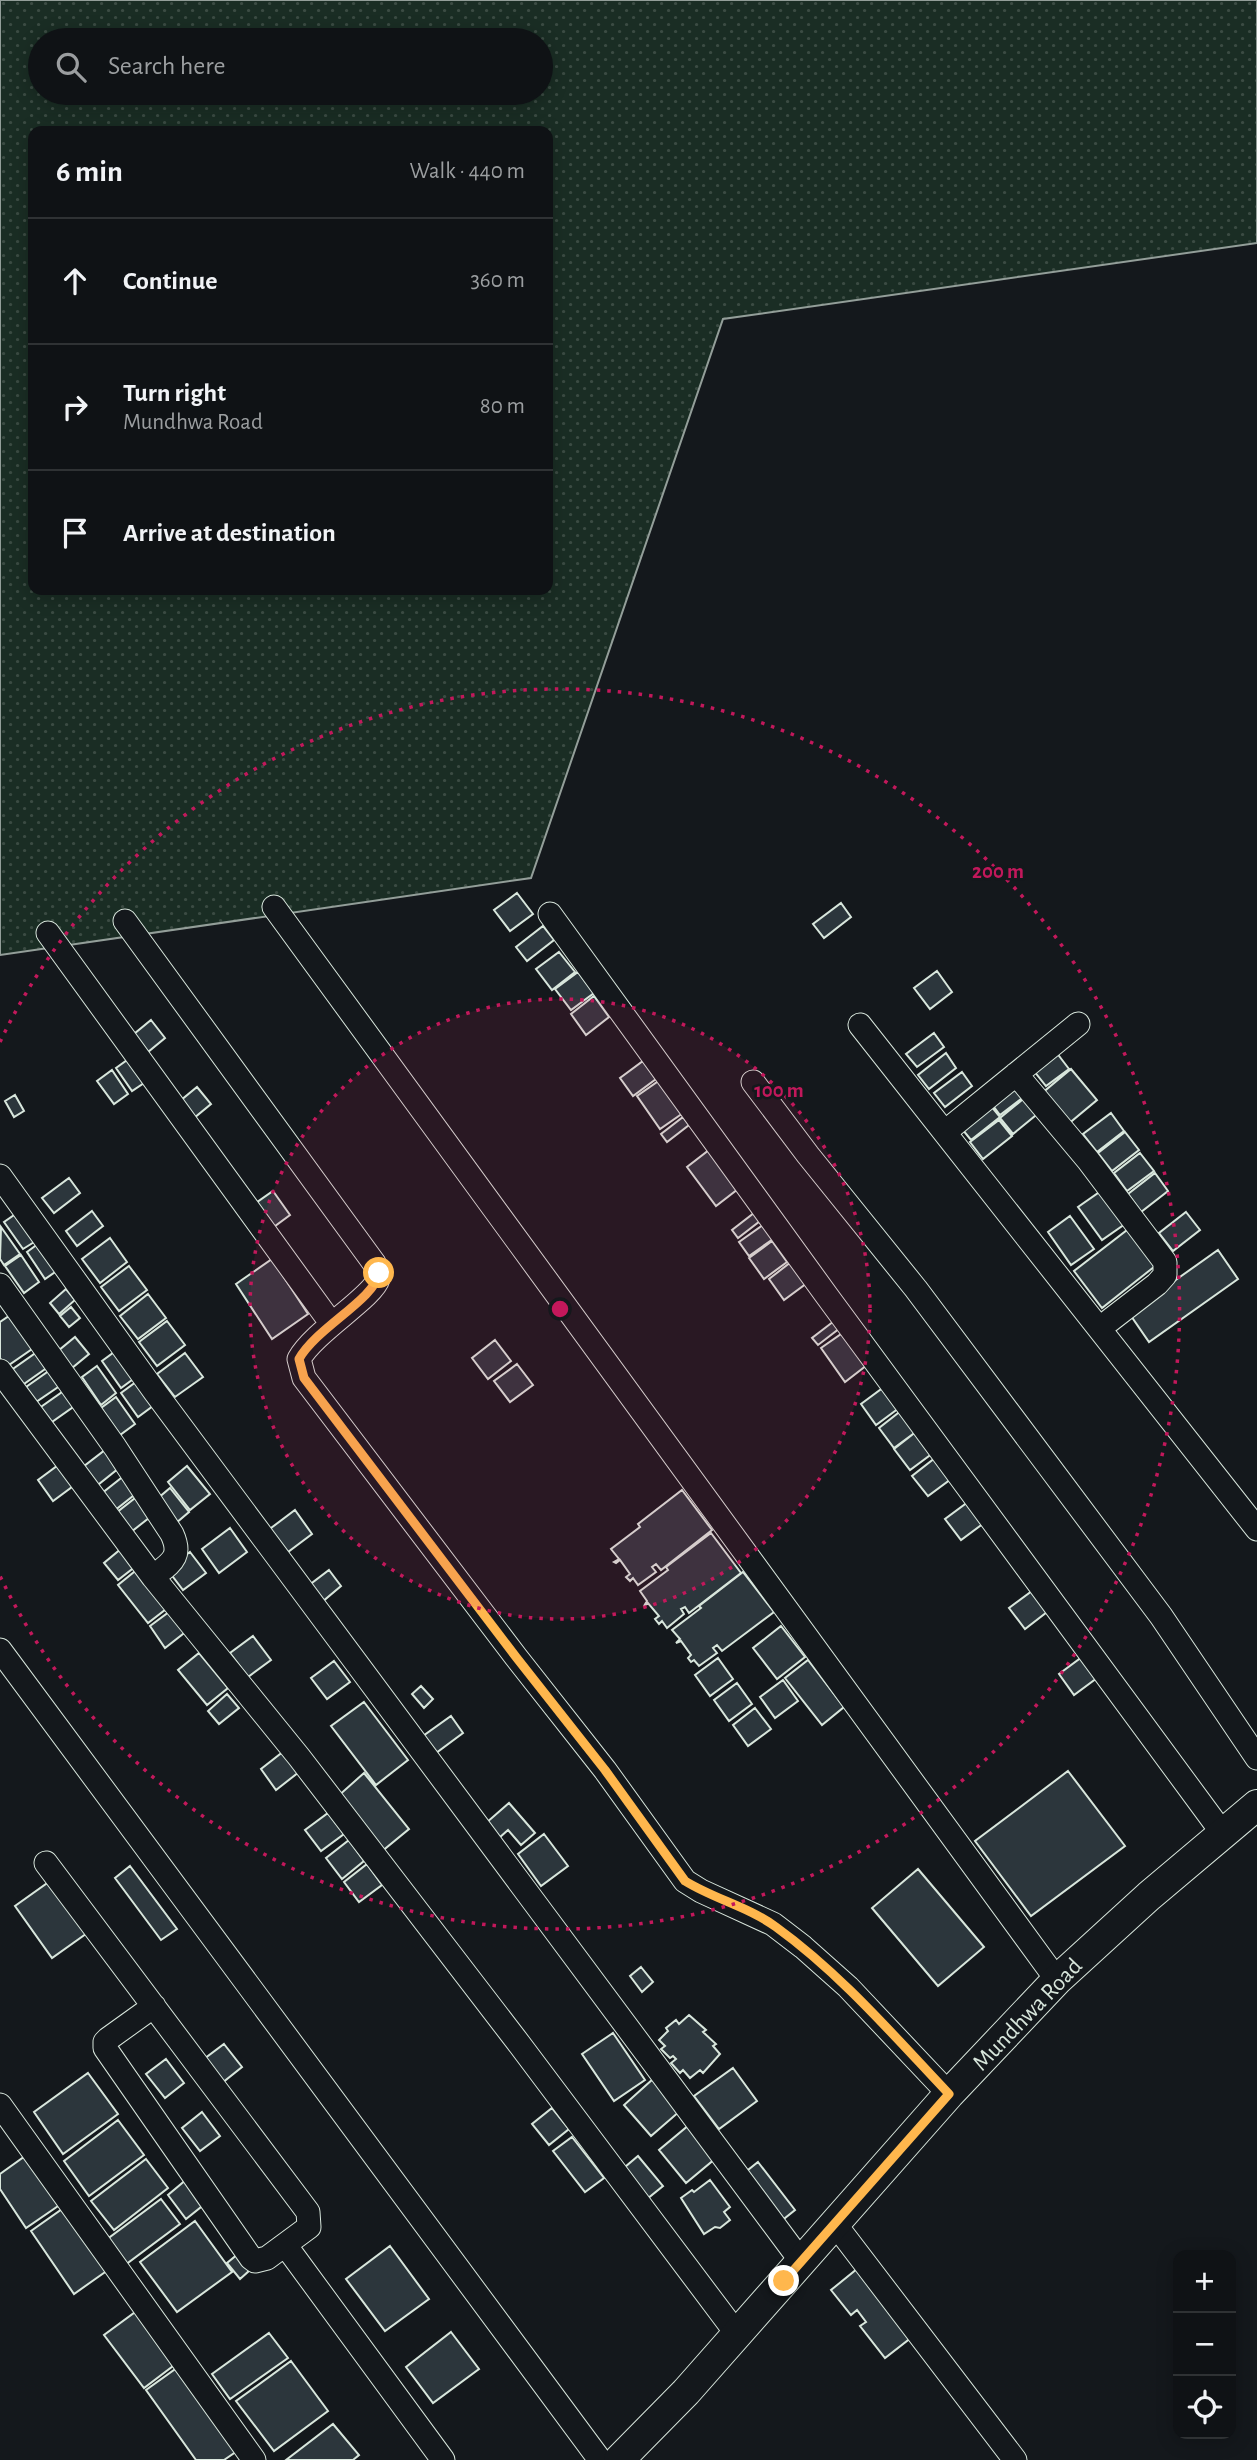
<!DOCTYPE html>
<html lang="en">
<head>
<meta charset="utf-8">
<style>
  body { margin:0; font-family:"Alegreya Sans",sans-serif; background:#1d2022; color:#f1f3f6 }
  .controls { position:absolute; right:21px; bottom:21px; display:grid; overflow:hidden; border-radius:14px; box-shadow:0 4px 18px #0003 }
  .controls button { width:63px; height:63px; display:grid; place-items:center; padding:0; border:0; border-bottom:2px solid #2f3234; background:#0f1215; color:#f1f3f6; font:35px sans-serif }
  .stop { position:absolute; width:21px; height:21px; margin:-16px; border:5px solid #ffb74d; border-radius:50%; background:#fff }
  .stop.end { background:#ffb74d; border-color:#fff; box-shadow:0 2px 7px #0008 }
  .list { margin:0; padding:0; list-style:none }
  h2 { display:flex; justify-content:space-between; align-items:center; height:91px; margin:0; padding:0 28px; font-size:30px }
  h2 small { font-size:23px; font-weight:400; color:#9b9ea0 }
  .list li { display:grid; grid-template-columns:46px 1fr auto; gap:21px; align-items:center; box-sizing:border-box; height:126px; padding:0 28px; border-top:2px solid #2f3234 }
  .list b { display:block; font-size:26px; white-space:nowrap }
  .list p { margin:0; font-size:23px; white-space:nowrap; color:#9b9ea0 }
  .list em { font-size:23px; font-style:normal; color:#9b9ea0 }
  .icon { flex:none; width:38px; height:38px; fill:none; stroke:currentColor; stroke-width:2; stroke-linecap:round; stroke-linejoin:round }
  .map { position:relative; flex:none; width:1257px; height:2460px; overflow:hidden }
  .search { position:absolute; background:#0f1215; box-shadow:0 4px 18px #0003; left:28px; top:28px; width:525px; height:77px; display:flex; align-items:center; gap:18px; box-sizing:border-box; padding:0 24px; border-radius:38px; color:#9b9ea0; font-size:26px }
  .panel { position:absolute; background:#0f1215; box-shadow:0 4px 18px #0003; left:28px; top:126px; width:525px; height:469px; border-radius:14px }
  .map>svg:first-child { display:block }
</style>
</head>
<body>
<div class="map">
<svg width="1257" height="2460" viewBox="0 0 1257 2460">
  <defs>
    <pattern id="grass-dots" width="8" height="8" patternUnits="userSpaceOnUse" patternTransform="scale(1.75)"><rect width="8" height="8" fill="#1a2d24"/><path d="M2 2h.1M6 6h.1" fill="none" stroke="#3b4b43" stroke-width="1.8" stroke-linecap="round"/></pattern>
  </defs>
  <rect width="100%" height="100%" fill="#14181c"/>
  <path fill="url(#grass-dots)" stroke="#939e99" stroke-width="2" fill-rule="evenodd" d="M0 0H1257V243L723 319 531 878 0 955ZM40 40H541V93H40ZM33 131H548V590H33Z"/>
  <path fill="#2c363c" stroke="#d8e6dc" stroke-width="2" d="M517 893 533 914 510 931 494 910Z
    M841 903 851 917 824 938 813 924Z
    M543 926 554 940 527 961 516 947Z
    M559 952 575 972 552 990 536 969Z
    M937 971 952 992 930 1009 914 988Z
    M578 972 594 993 571 1010 555 989Z
    M594 996 609 1017 586 1035 571 1014Z
    M151 1020 165 1038 148 1052 134 1034Z
    M934 1033 944 1047 917 1067 906 1054Z
    M1053 1048 1069 1069 1046 1086 1030 1066Z
    M946 1053 956 1068 929 1089 918 1075Z
    M130 1058 147 1081 132 1091 116 1068Z
    M643 1061 656 1079 633 1096 620 1078Z
    M1071 1069 1097 1100 1067 1125 1041 1094Z
    M112 1070 128 1094 114 1104 97 1081Z
    M962 1072 972 1086 945 1107 934 1093Z
    M1016 1077 1029 1093 1000 1115 988 1099Z
    M660 1080 683 1113 660 1129 637 1096Z
    M197 1087 211 1104 194 1118 180 1101Z
    M15 1095 24 1111 14 1117 5 1101Z
    M1028 1095 1041 1111 1013 1134 1000 1118Z
    M987 1101 1000 1117 971 1140 958 1124Z
    M1111 1113 1124 1131 1097 1152 1083 1134Z
    M683 1117 689 1125 667 1142 661 1134Z
    M999 1120 1012 1136 983 1159 970 1142Z
    M1125 1132 1139 1150 1112 1171 1098 1153Z
    M709 1150 738 1189 716 1206 687 1167Z
    M1140 1153 1154 1171 1127 1191 1114 1173Z
    M1155 1173 1168 1191 1141 1212 1128 1194Z
    M69 1178 80 1193 54 1213 42 1198Z
    M273 1191 290 1215 271 1229 253 1205Z
    M1101 1191 1125 1224 1102 1240 1078 1207Z
    M20 1211 39 1239 23 1249 4 1222Z
    M92 1211 103 1226 77 1246 66 1231Z
    M1186 1212 1200 1230 1173 1251 1159 1233Z
    M754 1213 760 1221 738 1238 732 1230Z
    M1070 1216 1094 1249 1071 1265 1048 1232Z
    M763 1225 773 1239 749 1256 739 1242Z
    M1 1227 20 1254 4 1265 0 1259Z
    M1131 1227 1159 1263 1102 1308 1074 1271Z
    M110 1238 127 1262 100 1283 82 1259Z
    M42 1241 61 1268 45 1279 27 1252Z
    M772 1241 787 1262 764 1279 749 1258Z
    M1218 1250 1238 1279 1149 1342 1129 1313Z
    M21 1255 39 1282 24 1293 5 1266Z
    M272 1259 308 1314 272 1339 236 1284Z
    M791 1262 807 1283 784 1300 769 1279Z
    M129 1266 147 1290 119 1311 101 1287Z
    M66 1289 75 1300 59 1314 50 1303Z
    M148 1294 166 1318 138 1339 120 1316Z
    M71 1307 80 1318 69 1327 60 1316Z
    M12 1314 35 1347 6 1367 0 1358V1322Z
    M167 1321 185 1345 157 1366 139 1342Z
    M834 1321 840 1328 818 1345 812 1338Z
    M844 1332 867 1365 845 1382 821 1348Z
    M75 1337 89 1354 72 1368 58 1351Z
    M495 1340 511 1361 488 1379 472 1358Z
    M117 1350 136 1377 121 1388 102 1361Z
    M37 1352 48 1367 21 1386 10 1371Z
    M185 1353 203 1377 175 1397 157 1374Z
    M517 1364 533 1385 510 1402 494 1381Z
    M97 1366 116 1393 101 1405 82 1377Z
    M53 1368 64 1383 36 1402 26 1387Z
    M140 1379 157 1403 138 1417 121 1393Z
    M884 1387 899 1408 876 1425 861 1404Z
    M65 1390 76 1405 49 1424 38 1409Z
    M116 1397 135 1424 120 1435 101 1408Z
    M902 1410 917 1431 894 1448 879 1428Z
    M917 1431 933 1453 910 1470 894 1449Z
    M105 1450 119 1468 94 1488 79 1470Z
    M935 1458 951 1479 928 1496 912 1476Z
    M61 1463 76 1484 53 1501 38 1480Z
    M187 1466 210 1494 190 1510 168 1482Z
    M125 1475 138 1492 114 1511 101 1494Z
    M170 1488 189 1512 176 1523 157 1499Z
    M682 1490 712 1530 661 1570 656 1564 652 1567 656 1572 638 1585 633 1578 630 1581 626 1577 630 1574 620 1560 616 1563 614 1562 619 1559 611 1549 640 1527 638 1524Z
    M139 1495 154 1514 131 1532 116 1513Z
    M968 1502 984 1523 961 1540 945 1519Z
    M295 1510 312 1534 284 1555 267 1531Z
    M230 1528 247 1552 219 1573 202 1549Z
    M711 1533 741 1573 689 1613 685 1607 681 1609 684 1614 667 1628 662 1621 659 1624 655 1619 659 1616 648 1603 644 1606 647 1601 640 1591 668 1570 666 1567Z
    M122 1548 136 1566 118 1580 104 1563Z
    M190 1552 206 1573 183 1590 167 1569Z
    M139 1568 170 1606 148 1623 118 1585Z
    M329 1570 341 1586 322 1602 308 1586Z
    M743 1572 774 1612 722 1651 717 1645 713 1648 717 1653 699 1666 694 1660 691 1662 688 1658 691 1655 681 1641 676 1643 680 1639 672 1630 701 1608 699 1606Z
    M1032 1591 1047 1612 1025 1629 1009 1608Z
    M173 1609 188 1630 165 1648 150 1626Z
    M781 1626 805 1657 777 1679 753 1648Z
    M253 1636 271 1660 248 1677 230 1653Z
    M199 1653 228 1688 207 1705 178 1670Z
    M1082 1657 1097 1678 1074 1695 1059 1674Z
    M718 1658 733 1679 710 1696 695 1675Z
    M808 1660 844 1707 822 1725 785 1678Z
    M334 1661 350 1682 327 1699 311 1678Z
    M783 1680 798 1701 775 1718 760 1697Z
    M737 1683 752 1704 729 1721 714 1700Z
    M421 1686 433 1699 424 1708 412 1694Z
    M227 1694 239 1708 219 1724 208 1711Z
    M364 1702 408 1760 376 1785 331 1726Z
    M755 1708 771 1729 748 1746 733 1725Z
    M451 1716 463 1733 436 1753 423 1736Z
    M284 1751 299 1772 276 1790 261 1769Z
    M1068 1771 1125 1846 1031 1916 975 1841Z
    M364 1773 409 1829 381 1852 337 1797Z
    M509 1803 535 1833 521 1845 508 1830 499 1838 486 1823Z
    M328 1813 344 1834 321 1851 305 1830Z
    M544 1834 568 1866 541 1886 518 1854Z
    M349 1840 364 1861 342 1879 326 1858Z
    M367 1864 382 1885 359 1902 344 1882Z
    M130 1866 177 1929 161 1940 115 1878Z
    M918 1869 984 1947 938 1986 872 1908Z
    M53 1879 90 1931 52 1958 15 1906Z
    M641 1967 653 1982 642 1992 630 1976Z
    M689 2015 706 2030 703 2032 716 2044 713 2046 720 2054 703 2073 700 2070 690 2078 683 2070 680 2073 671 2063 676 2059 673 2056 670 2058 661 2049 665 2046 659 2040 668 2031 666 2028 676 2020 679 2024Z
    M613 2033 645 2080 614 2101 582 2054Z
    M224 2044 242 2067 222 2083 204 2059Z
    M166 2059 184 2083 165 2098 146 2074Z
    M733 2068 757 2101 719 2129 694 2096Z
    M88 2073 118 2114 63 2154 34 2112Z
    M653 2079 680 2111 651 2136 624 2105Z
    M552 2108 569 2129 549 2145 532 2124Z
    M202 2112 220 2136 200 2151 182 2128Z
    M118 2120 144 2155 89 2196 64 2161Z
    M689 2125 716 2158 686 2183 659 2150Z
    M572 2137 604 2178 585 2192 553 2151Z
    M28 2154 61 2204 26 2228 0 2189V2174Z
    M638 2156 663 2186 642 2203 618 2173Z
    M146 2159 168 2188 114 2230 91 2201Z
    M758 2162 795 2210 780 2222 743 2174Z
    M187 2179 206 2203 186 2219 168 2195Z
    M710 2180 730 2207 724 2212 730 2220 720 2228 715 2227 704 2234 681 2198 692 2190 694 2192Z
    M161 2199 180 2224 125 2265 106 2240Z
    M65 2207 108 2270 74 2294 31 2231Z
    M195 2221 232 2272 177 2312 140 2262Z
    M390 2246 429 2299 385 2331 346 2279Z
    M238 2254 250 2270 240 2279 227 2263Z
    M857 2269 912 2337 885 2358 860 2326 866 2322 857 2310 851 2315 831 2290Z
    M138 2310 177 2363 144 2388 104 2335Z
    M451 2332 479 2369 433 2403 406 2367Z
    M269 2333 288 2358 230 2399 212 2374Z
    M291 2361 328 2411 274 2451 236 2401Z
    M181 2365 240 2449 224 2460H196L146 2390Z
    M333 2424 359 2455 353 2460H286Z"/>
  <g fill="none" stroke-linecap="round" stroke-linejoin="round">
    <defs>
      <path id="minor" d="M274 907 1057 1980
        M550 914 827 1296 1224 1835
        M125 921 374 1263C377 1269 379 1273 378 1279 373 1297 314 1332 299 1359L304 1378 516 1657 605 1770 685 1881 701 1891 773 1924 803 1947 848 1987 949 2094
        M48 933 331 1323
        M860 1025 1257 1529
        M1016 1074 1088 1160 1165 1262V1275L1157 1284 1100 1328
        M753 1082 808 1155 916 1289 1161 1616 1257 1758
        M945 1132 1078 1024
        M0 1176 155 1392 801 2261
        M0 1285 115 1447 172 1534C183 1558 170 1563 153 1577
        M0 1371 153 1577 299 1757 520 2045 737 2334
        M0 1650 600 2460
        M46 1863 308 2212 309 2227 267 2258 255 2261 251 2258 105 2048V2042L108 2039 154 2006
        M0 2105 254 2460
        M835 2224 1015 2460
        M286 2246 443 2460"/>
      <path id="major" d="M619 2460 686 2392 949 2094 1057 1980 1149 1896 1257 1805"/>
    </defs>
    <use href="#minor" stroke="#d8e6dc" stroke-width="25"/>
    <use href="#major" stroke="#d8e6dc" stroke-width="32"/>
    <use href="#minor" stroke="#14181c" stroke-width="23"/>
    <use href="#major" stroke="#14181c" stroke-width="30"/>
  </g>
  <g fill="none" stroke-linecap="round" stroke-linejoin="round">
    <path stroke="#ffb74d" stroke-width="9" d="M379 1273C375 1299 316 1328 299 1359L304 1378 516 1657 605 1770 685 1881C714 1899 749 1907 776 1927 841 1974 894 2036 949 2094L784 2281"/>
  </g>
  <circle cx="560" cy="1309" r="310" fill="#c2185b" fill-opacity=".12"/>
  <g fill="none" stroke="#c2185b" stroke-width="3.5" stroke-dasharray="3.5 7">
    <circle cx="560" cy="1309" r="310"/>
    <path d="M0 1042A620 620 0 1 1 0 1576"/>
  </g>
  <g text-anchor="middle" stroke-width="5" stroke-linejoin="round" paint-order="stroke">
    <g font-size="24" fill="#d8e6dc" stroke="#14181c">
      <text transform="translate(1027 2014) rotate(-46)" y="8">Mundhwa Road</text>
    </g>
  </g>
  <circle cx="560" cy="1309" r="10" fill="#c2185b" stroke="#14181c" stroke-width="3.5"/>
  <g font-size="21" text-anchor="middle" font-weight="bold" fill="#c2185b" stroke="#14181c" stroke-width="5" stroke-linejoin="round" paint-order="stroke">
    <text x="998" y="878">200 m</text>
    <text x="779" y="1097">100 m</text>
  </g>
</svg>
<div class="controls">
<button>+</button>
<button>−</button>
<button><svg class="icon" aria-label="locate" viewBox="0 0 24 24"><circle cx="12" cy="12" r="6"/><path d="M12 2v4M12 18v4M2 12h4M18 12h4"/></svg></button>
</div>
<div class="stop" style="left:379px;top:1273px"></div>
<div class="stop end" style="left:784px;top:2281px"></div>
<div class="search"><svg class="icon" aria-label="search" viewBox="0 0 24 24"><circle cx="10" cy="10" r="6"/><path d="M15 15l6 6"/></svg>Search here</div>
<section class="panel">
<h2>6 min<small>Walk · 440 m</small></h2>
<ul class="list">
<li><svg class="icon" aria-label="ahead" viewBox="0 0 24 24"><path d="M12 20V5M6 11l6-6 6 6"/></svg><div><b>Continue</b></div><em>360 m</em></li>
<li><svg class="icon" aria-label="right" viewBox="0 0 24 24"><path d="M7 20v-9h11M14 6l5 5-5 5"/></svg><div><b>Turn right</b><p>Mundhwa Road</p></div><em>80 m</em></li>
<li><svg class="icon" aria-label="arrive" viewBox="0 0 24 24"><path d="M6 21V4h12l-3 4 3 4H6"/></svg><div><b>Arrive at destination</b></div></li>
</ul>
</section>
</div>
</body>
</html>
